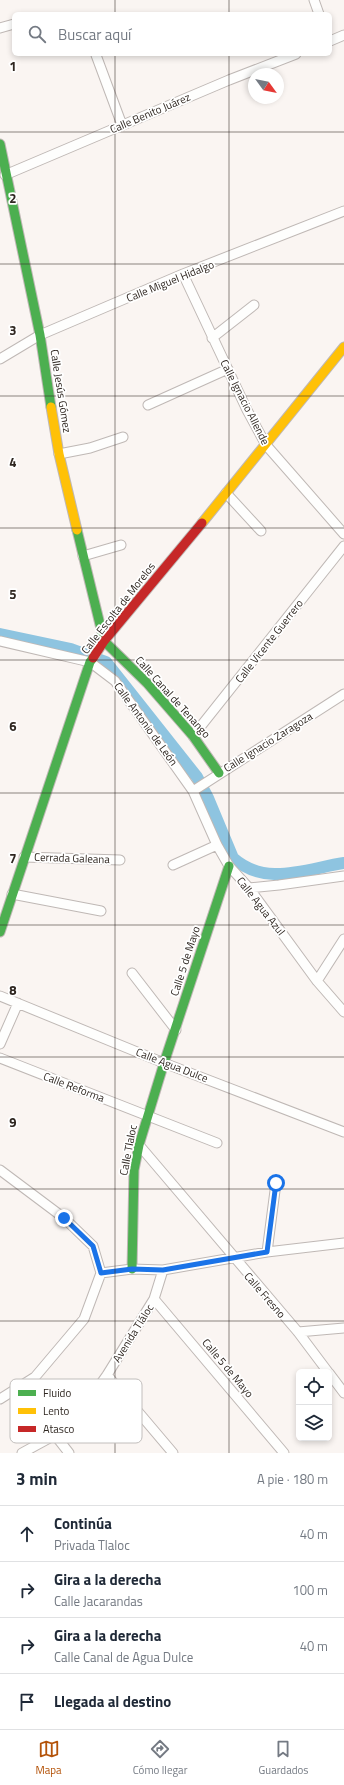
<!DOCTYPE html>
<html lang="es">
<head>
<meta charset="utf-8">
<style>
  body { margin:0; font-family:"Titillium Web",sans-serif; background:#f6f6f7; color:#1f2937 }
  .controls { position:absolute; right:12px; bottom:12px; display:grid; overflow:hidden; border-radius:6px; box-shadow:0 2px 6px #0003 }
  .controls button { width:36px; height:36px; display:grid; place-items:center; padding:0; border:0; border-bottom:1px solid #e0e1e3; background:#fff; color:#1f2937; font:20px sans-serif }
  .compass { position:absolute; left:248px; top:68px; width:36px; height:36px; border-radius:50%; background:#fff; box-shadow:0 2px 6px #0003; rotate:123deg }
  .stop { position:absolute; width:12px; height:12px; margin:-9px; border:3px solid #1a73e8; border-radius:50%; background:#fff }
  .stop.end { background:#1a73e8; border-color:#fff; box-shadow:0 1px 4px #0008 }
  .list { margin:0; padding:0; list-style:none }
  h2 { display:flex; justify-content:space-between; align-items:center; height:52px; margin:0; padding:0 16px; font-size:17px }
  h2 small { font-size:13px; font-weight:400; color:#747a83 }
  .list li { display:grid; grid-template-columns:26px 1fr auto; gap:12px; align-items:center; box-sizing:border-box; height:56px; padding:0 16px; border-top:1px solid #e0e1e3 }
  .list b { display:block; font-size:15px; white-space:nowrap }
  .list p { margin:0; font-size:13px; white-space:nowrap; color:#747a83 }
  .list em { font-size:13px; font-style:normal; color:#747a83 }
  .icon { flex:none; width:22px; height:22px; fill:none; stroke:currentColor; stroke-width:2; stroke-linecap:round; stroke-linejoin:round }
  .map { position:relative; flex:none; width:344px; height:1453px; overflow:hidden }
  .search { position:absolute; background:#fff; box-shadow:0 2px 6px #0003; left:12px; right:12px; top:12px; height:44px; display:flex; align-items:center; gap:10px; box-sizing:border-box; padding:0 14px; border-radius:6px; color:#747a83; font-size:15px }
  .sheet { height:276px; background:#fff }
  nav { display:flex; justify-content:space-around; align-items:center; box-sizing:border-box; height:56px; border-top:1px solid #e0e1e3; background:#fff; font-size:11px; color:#747a83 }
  nav a { display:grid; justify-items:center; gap:2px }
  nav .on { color:#b45309 }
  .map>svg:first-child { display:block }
</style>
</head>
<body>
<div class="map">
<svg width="344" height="1453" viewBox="0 0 344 1453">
  <rect width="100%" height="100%" fill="#faf5f2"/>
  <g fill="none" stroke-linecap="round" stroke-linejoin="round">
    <path stroke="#8ec4e0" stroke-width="12" d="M0 634 71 649 106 662 197 777 208 798 233 858C266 887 305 869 344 863"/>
    <defs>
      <path id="street" d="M314 0 319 14
        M0 28 14 24
        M330 41 344 35
        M96 55 122 125
        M5 175 229 80 296 54
        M183 274 247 410 266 445 344 534
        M212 338 254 305
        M0 359 40 335 183 274 344 211
        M148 405 228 369
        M59 454 90 448 123 437
        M226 493 261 531
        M83 556 121 545
        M0 641 90 662 115 681 193 791 217 845 229 866 249 888 317 981 344 1012
        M193 736 344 546
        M193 791 344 694
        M24 857 120 860
        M173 865 217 845
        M249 888 279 885 344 876
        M12 894 101 911
        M132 973 176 1030
        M317 981 344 939
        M0 996 164 1063 344 1132
        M0 1044 18 1003
        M0 1058 217 1143
        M139 1145 298 1332 328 1372
        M0 1170 64 1218 93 1246 101 1273 84 1319 35 1377 0 1399
        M267 1252 276 1183
        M101 1273 132 1269 163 1270 267 1252 344 1243
        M154 1299 284 1453
        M298 1332 344 1328
        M329 1373 344 1393
        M107 1375 173 1453
        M55 1435 69 1453
        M22 1453 55 1435 87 1403 107 1375 154 1299 163 1270"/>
      <path id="fast" d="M0 144 40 335 51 407
        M77 530 104 641 147 683 193 736 219 773
        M0 932 90 662 93 658
        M132 1269 134 1170 139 1145 164 1063 229 866"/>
      <path id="slow" d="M51 407 59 454 77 530
        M202 523 344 347"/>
      <path id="jam" d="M93 658 104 641 202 523"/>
    </defs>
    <use href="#street" stroke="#bfb8b5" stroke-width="11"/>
    <use href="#fast" stroke="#bfb8b5" stroke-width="11"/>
    <use href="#slow" stroke="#bfb8b5" stroke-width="11"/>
    <use href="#jam" stroke="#bfb8b5" stroke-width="11"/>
    <use href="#street" stroke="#fefefd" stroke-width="9"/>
    <use href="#fast" stroke="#4caf50" stroke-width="9"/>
    <use href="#slow" stroke="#ffc107" stroke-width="9"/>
    <use href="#jam" stroke="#c62828" stroke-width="9"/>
  </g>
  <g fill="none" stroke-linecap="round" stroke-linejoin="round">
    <path stroke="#1a73e8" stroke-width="5" d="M64 1218 93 1246 101 1273 132 1269 163 1270 267 1252 276 1183"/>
  </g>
  <path fill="none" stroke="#2f2721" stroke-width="1" stroke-opacity="0.55" d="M115 0V14M229 0V14M115 54V1453M229 54V1453M0 132H344M0 264H344M0 396H344M0 528H344M0 660H344M0 793H344M0 925H344M0 1057H344M0 1189H344M0 1321H344"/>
  <g text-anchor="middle" stroke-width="3.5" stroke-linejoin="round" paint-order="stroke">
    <g font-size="11" fill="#2f2721" stroke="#fff">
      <text transform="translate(150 113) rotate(-23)" y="4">Calle Benito Juárez</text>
      <text transform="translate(170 281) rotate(-22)" y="4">Calle Miguel Hidalgo</text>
      <text transform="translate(61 391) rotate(81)" y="4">Calle Jesús Gómez</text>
      <text transform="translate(245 402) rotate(63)" y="4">Calle Ignacio Allende</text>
      <text transform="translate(118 608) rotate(-52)" y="4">Calle Escolta de Morelos</text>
      <text transform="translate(269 641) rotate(-52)" y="4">Calle Vicente Guerrero</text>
      <text transform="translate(173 697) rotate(48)" y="4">Calle Canal de Tenango</text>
      <text transform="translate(146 724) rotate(54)" y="4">Calle Antonio de León</text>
      <text transform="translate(268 742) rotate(-32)" y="4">Calle Ignacio Zaragoza</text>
      <text transform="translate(72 858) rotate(2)" y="4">Cerrada Galeana</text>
      <text transform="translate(261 906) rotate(52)" y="4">Calle Agua Azul</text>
      <text transform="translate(185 961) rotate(-72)" y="4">Calle 5 de Mayo</text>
      <text transform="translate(172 1065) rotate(21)" y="4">Calle Agua Dulce</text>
      <text transform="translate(74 1087) rotate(21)" y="4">Calle Reforma</text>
      <text transform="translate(128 1150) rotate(-79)" y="4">Calle Tlaloc</text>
      <text transform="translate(265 1295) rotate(49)" y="4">Calle Fresno</text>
      <text transform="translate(133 1333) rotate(-58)" y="4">Avenida Tláloc</text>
      <text transform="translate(228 1368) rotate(50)" y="4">Calle 5 de Mayo</text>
    </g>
  </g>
  <rect x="10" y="1379" width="132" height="64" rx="6" fill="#fff" stroke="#c1bebc" stroke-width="1"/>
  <rect x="18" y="1390" width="18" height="6" fill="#4caf50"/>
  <rect x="18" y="1408" width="18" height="6" fill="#ffc107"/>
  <rect x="18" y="1426" width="18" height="6" fill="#c62828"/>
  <g font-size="11" fill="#2f2721">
    <text x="43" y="1397">Fluido</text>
    <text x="43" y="1415">Lento</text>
    <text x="43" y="1433">Atasco</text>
  </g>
  <g font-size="13" text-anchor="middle" font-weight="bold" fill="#2f2721" stroke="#fff" stroke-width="3.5" stroke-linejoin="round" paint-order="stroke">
    <text x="13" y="71">1</text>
    <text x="13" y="203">2</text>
    <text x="13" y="335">3</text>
    <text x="13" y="467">4</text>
    <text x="13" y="599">5</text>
    <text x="13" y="731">6</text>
    <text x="13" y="863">7</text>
    <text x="13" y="995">8</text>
    <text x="13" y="1127">9</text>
  </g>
</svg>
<div class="controls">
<button><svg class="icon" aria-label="locate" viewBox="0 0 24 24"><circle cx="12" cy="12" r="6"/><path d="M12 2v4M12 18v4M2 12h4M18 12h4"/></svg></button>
<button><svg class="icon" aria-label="layers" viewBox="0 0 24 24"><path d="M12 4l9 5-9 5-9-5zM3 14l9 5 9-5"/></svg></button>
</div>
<svg class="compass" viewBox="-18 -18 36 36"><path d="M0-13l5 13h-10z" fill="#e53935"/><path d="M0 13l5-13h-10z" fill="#747a83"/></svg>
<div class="stop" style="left:276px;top:1183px"></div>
<div class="stop end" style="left:64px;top:1218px"></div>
<div class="search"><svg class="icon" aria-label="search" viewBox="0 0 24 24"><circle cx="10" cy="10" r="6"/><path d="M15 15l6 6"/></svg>Buscar aquí</div>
</div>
<section class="sheet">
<h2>3 min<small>A pie · 180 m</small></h2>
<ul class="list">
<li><svg class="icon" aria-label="ahead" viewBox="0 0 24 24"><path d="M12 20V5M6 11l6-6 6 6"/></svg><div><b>Continúa</b><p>Privada Tlaloc</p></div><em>40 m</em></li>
<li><svg class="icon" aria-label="right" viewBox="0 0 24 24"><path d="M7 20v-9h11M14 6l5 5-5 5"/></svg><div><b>Gira a la derecha</b><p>Calle Jacarandas</p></div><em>100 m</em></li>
<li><svg class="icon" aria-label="right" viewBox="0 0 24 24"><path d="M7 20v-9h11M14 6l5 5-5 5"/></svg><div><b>Gira a la derecha</b><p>Calle Canal de Agua Dulce</p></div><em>40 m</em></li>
<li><svg class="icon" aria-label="arrive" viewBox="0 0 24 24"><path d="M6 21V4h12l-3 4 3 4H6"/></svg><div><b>Llegada al destino</b></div></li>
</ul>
</section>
<nav>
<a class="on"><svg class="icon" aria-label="map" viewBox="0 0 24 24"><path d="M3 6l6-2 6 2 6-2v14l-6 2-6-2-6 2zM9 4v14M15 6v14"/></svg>Mapa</a>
<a><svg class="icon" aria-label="directions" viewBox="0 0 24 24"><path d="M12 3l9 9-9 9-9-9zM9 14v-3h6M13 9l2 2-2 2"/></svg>Cómo llegar</a>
<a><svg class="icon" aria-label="saved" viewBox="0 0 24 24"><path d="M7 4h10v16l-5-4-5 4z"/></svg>Guardados</a>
</nav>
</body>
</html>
